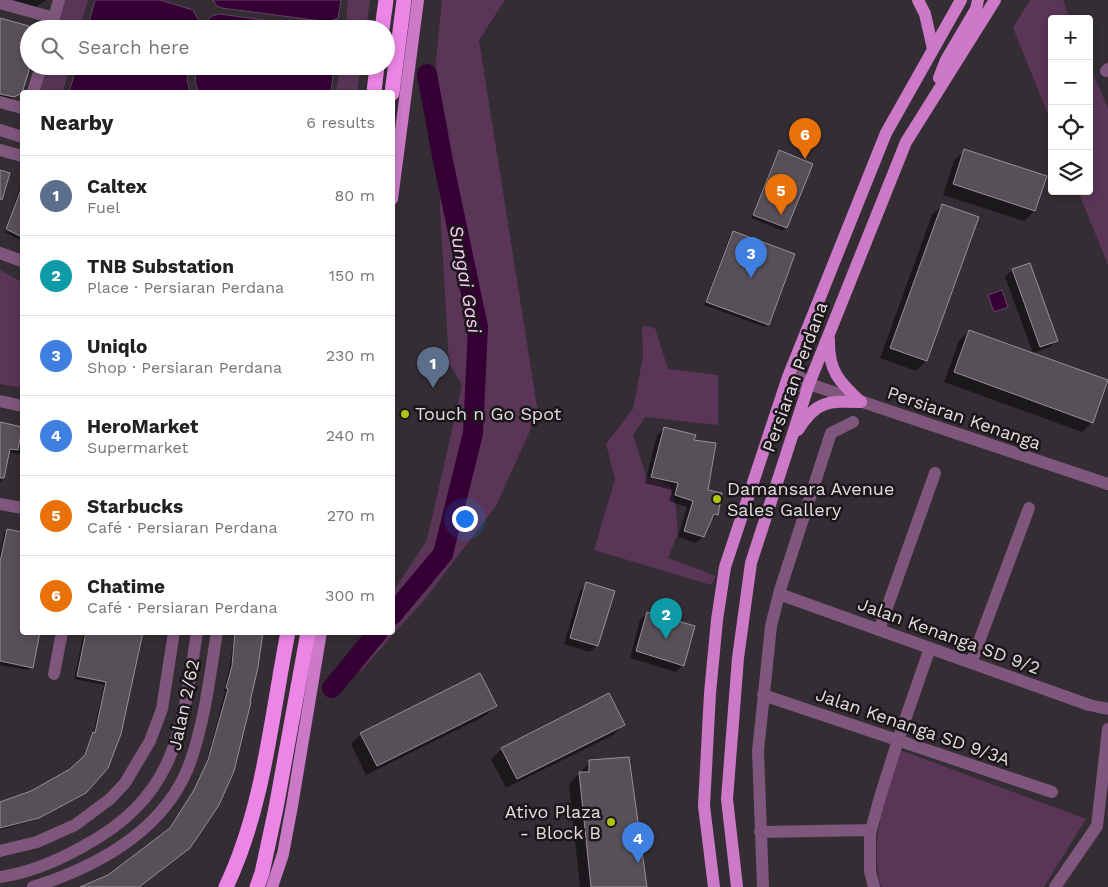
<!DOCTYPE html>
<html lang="en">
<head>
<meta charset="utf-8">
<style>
  body { margin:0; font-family:"Work Sans",sans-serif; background:#f6f6f6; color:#222 }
  .controls { position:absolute; right:15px; top:15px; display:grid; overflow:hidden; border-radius:5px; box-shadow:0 2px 8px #0003 }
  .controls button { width:45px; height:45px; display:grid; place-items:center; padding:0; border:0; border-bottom:1px solid #e0e0e0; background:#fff; color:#222; font:25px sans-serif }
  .you { position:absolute; left:464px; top:518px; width:18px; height:18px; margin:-12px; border:4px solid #fff; border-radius:50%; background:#1a73e8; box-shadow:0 0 0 8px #1a73e833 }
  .badge { display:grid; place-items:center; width:32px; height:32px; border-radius:50%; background:#606c1a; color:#fff; font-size:16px; font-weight:700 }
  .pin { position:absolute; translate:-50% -41px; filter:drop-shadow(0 1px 2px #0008) }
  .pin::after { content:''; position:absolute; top:26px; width:18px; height:15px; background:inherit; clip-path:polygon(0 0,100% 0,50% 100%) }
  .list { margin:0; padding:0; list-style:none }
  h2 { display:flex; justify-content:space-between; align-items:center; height:65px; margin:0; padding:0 20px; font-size:21px }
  h2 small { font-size:16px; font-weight:400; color:#767676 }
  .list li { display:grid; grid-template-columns:32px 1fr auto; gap:15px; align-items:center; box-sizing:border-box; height:80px; padding:0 20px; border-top:1px solid #e0e0e0 }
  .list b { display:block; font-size:19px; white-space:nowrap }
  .list p { margin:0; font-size:16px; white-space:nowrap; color:#767676 }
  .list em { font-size:16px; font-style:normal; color:#767676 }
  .icon { flex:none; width:28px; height:28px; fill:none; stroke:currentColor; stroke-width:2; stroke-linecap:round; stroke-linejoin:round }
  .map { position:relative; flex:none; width:1108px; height:887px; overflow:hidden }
  .search { position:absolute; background:#fff; box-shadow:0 2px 8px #0003; left:20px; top:20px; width:375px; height:55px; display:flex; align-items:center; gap:12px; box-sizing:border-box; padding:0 18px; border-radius:28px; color:#767676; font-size:19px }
  .panel { position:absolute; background:#fff; box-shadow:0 2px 8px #0003; left:20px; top:90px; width:375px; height:545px; border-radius:5px }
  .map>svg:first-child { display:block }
</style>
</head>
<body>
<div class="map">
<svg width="1108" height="887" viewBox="0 0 1108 887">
  <rect width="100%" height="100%" fill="#342d33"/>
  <path fill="#5a3558" d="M61 0H88L80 29H52Z
    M348 0H370L366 29H345Z
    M442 0H505L479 40 538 413 496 506 425 599 361 671 348 660 366 633 392 632 393 592 427 540 462 385 449 363 440 207 436 61Z
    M1030 0H1063L1070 19H1052V124L1013 28Z
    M1089 64 1108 108V265L1078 191H1089Z
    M41 66H70L63 92H34Z
    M340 66H361L357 92H336Z
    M0 270 22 282V388L0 384Z
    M642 326 655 328 668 369 718 375V425L645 417 633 435 646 476 670 485 676 508 678 533 668 558 716 576 711 585 594 550 615 479 606 444 633 409 643 356Z
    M900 750 1086 819 1044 887H881C868 838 887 797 900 750Z"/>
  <path fill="#350034" stroke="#684267" d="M95 0H160L193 10 199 21 197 29H87Z
    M213 0H341L338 18 329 22 222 8 217 6Z
    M220 14 328 29H204C206 19 211 15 220 14Z
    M77 66H189L187 80 190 92H69Z
    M197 66H334L331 92H199L195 82Z
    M1002 290 1008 307 994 312 988 295Z"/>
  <path fill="#0007" d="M14 0H46L36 7Z
    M0 19 32 29H29L21 92 10 100 0 97Z
    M965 150 1034 211 1024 221 943 195 954 161Z
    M779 152 811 165 786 228 783 231 751 218 776 155Z
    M22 182V241L4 232Z
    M942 205 926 361 916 371 880 358 932 215Z
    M733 232 768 324 765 327 704 305 730 235Z
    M1030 264 1057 340 1050 347 1033 353 1005 277 1012 270Z
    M969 331 1092 422 1082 432 944 382 959 341Z
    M0 424 22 429V455L8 452 2 481 0 483Z
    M664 428 693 441 706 491 717 514 710 521 703 537 696 543 678 537 687 507 669 501 672 490 645 483 657 435Z
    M7 530 22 533V632L32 667 28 670 0 665V553L4 533Z
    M587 584 597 645 590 652 564 644 580 591Z
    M647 613 683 665 676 672 630 658 640 620Z
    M84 632H142L86 792 82 796 35 820 0 830V802L32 792 71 770 83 759 91 737 93 734 104 685 74 679Z
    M235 632H262L233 771 139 887H81L108 876 168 830 192 795 206 764 225 692 224 691 229 670Z
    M495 706 485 716 366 775 351 744 361 734Z
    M624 724 613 735 506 788 491 759 502 749Z
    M590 762 645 887H580L569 784Z"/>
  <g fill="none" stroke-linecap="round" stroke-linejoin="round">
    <path stroke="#350034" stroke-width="20" d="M392 615 443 554 473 433 478 327 443 161 427 74
      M332 688 378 632"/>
  </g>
  <path fill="#585058" stroke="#988f97" d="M0 18 29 26V70L22 93 14 97 0 94Z
    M964 149 1047 176 1035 211 953 184Z
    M779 150 813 164 787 228 753 215Z
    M0 170 10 173 2 200 0 199Z
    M22 187V237L6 229Z
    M942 204 979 217 927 361 890 348Z
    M733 231 795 254 769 325 706 302Z
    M1030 263 1058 341 1040 347 1012 269Z
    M969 330 1108 380 1093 423 954 372Z
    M0 422 22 427 18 450 10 449 4 478H0Z
    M664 427 696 435 694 440 716 443 708 490 722 493 718 515 714 514 704 537 684 531 693 501 675 495 678 483 651 477Z
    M7 529 22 532V632H40L33 668 0 661V562Z
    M586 582 615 591 598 646 570 638Z
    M647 612 695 626 684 666 636 651Z
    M86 632H143L121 734 108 768 86 793 39 818 0 828V802L31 791 70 769 85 755 93 732 95 733 106 682 77 676Z
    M235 632H263L258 667 250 702H251L234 771 219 805 190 848 139 887H80L108 875 170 828 194 790 208 760 228 689 226 688 232 666Z
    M480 673 497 706 377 766 360 733Z
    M609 693 625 725 517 779 501 748Z
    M629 757 647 887H591L579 772H589V760Z"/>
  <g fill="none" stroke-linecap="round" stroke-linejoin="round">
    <path stroke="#7f567c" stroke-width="12" d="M0 3 54 18
      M51 29 59 0
      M1106 71 1108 69
      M33 92 41 66
      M0 102 22 108
      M0 130 22 137
      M0 150 22 156
      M0 253 22 261
      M795 359C795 372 798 377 809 384L1108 484
      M0 401 22 406
      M781 402C789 389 793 386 809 384
      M0 504 22 508
      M779 594 1089 705 1108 709
      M879 630 935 473
      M971 663 1029 508
      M54 674 62 632
      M763 695 1052 792
      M760 832 871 830
      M0 851 37 842 75 825 110 799 125 783 150 741 162 709 174 632
      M0 877C28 873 57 861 82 847 178 796 182 729 197 632
      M33 887C99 866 167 829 191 760 205 719 210 675 217 632
      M763 887 758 751 771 626 780 590 831 433 853 422
      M874 887 870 871V834L880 797 898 740 930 648
      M1055 887 1097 826 1108 729"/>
    <path stroke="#cc79c8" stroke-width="12" d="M918 0 925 14 933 49
      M939 78 946 60 976 9 978 0
      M392 199 418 0
      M829 339C828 370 839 382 861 402
      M798 430C816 400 829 401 861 402
      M272 887 283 854 292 806 321 632
      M714 887 704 806 710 693 717 620 725 567 788 377 886 133 961 0
      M737 887 727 799 738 658 751 563 809 384 906 142 995 0"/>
    <path stroke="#eb86e6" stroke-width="15" d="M382 29 386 0
      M374 92 377 66
      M392 93 404 0
      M226 887C264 807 271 718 288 632
      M257 887 262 873 276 808 308 632"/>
  </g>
  <g fill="#acc611" stroke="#1a1619" stroke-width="2">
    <circle cx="405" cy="414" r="5"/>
    <circle cx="717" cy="499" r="5"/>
    <circle cx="611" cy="822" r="5"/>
  </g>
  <g text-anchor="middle" stroke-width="5" stroke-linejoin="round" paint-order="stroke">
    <g font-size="18" fill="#e0dbdf" stroke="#1a1619">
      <text transform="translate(795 377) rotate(-70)" y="6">Persiaran Perdana</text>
      <text transform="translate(964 418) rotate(19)" y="6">Persiaran Kenanga</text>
      <text transform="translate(949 636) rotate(20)" y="6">Jalan Kenanga SD 9/2</text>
      <text transform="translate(184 705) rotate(-78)" y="6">Jalan 2/62</text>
      <text transform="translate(913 727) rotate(19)" y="6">Jalan Kenanga SD 9/3A</text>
    </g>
    <g font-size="18" fill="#e0dbdf" stroke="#1a1619" text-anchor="start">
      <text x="415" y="420">Touch n Go Spot</text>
      <text x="727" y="495">Damansara Avenue<tspan x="727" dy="21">Sales Gallery</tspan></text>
      <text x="601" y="818" text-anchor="end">Ativo Plaza<tspan x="601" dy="21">- Block B</tspan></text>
    </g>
    <g font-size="19" font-style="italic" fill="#fac6f6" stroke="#1a1619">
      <text transform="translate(466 279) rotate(80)" y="7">Sungai Gasi</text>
    </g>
  </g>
</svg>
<div class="controls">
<button>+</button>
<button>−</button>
<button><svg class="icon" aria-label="locate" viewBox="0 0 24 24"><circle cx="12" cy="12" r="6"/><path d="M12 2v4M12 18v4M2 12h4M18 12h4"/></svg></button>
<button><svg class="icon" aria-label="layers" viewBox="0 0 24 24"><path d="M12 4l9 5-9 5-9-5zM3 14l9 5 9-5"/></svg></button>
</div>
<div class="you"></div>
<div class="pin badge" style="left:433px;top:388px;background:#5c6f8a">1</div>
<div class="pin badge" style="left:666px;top:639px;background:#0f9aa8">2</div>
<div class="pin badge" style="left:751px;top:278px;background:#3f7fe0">3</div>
<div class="pin badge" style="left:638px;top:863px;background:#3f7fe0">4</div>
<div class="pin badge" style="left:781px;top:215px;background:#e8710a">5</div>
<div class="pin badge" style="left:805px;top:159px;background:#e8710a">6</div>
<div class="search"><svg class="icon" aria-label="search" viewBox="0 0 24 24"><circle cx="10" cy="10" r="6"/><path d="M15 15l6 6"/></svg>Search here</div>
<section class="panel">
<h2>Nearby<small>6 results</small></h2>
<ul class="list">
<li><span class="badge" style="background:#5c6f8a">1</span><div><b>Caltex</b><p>Fuel</p></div><em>80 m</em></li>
<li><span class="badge" style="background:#0f9aa8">2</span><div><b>TNB Substation</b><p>Place · Persiaran Perdana</p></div><em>150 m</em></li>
<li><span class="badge" style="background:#3f7fe0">3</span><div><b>Uniqlo</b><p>Shop · Persiaran Perdana</p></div><em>230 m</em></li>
<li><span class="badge" style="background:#3f7fe0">4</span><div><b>HeroMarket</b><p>Supermarket</p></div><em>240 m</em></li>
<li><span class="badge" style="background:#e8710a">5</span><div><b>Starbucks</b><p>Café · Persiaran Perdana</p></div><em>270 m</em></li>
<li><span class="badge" style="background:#e8710a">6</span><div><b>Chatime</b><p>Café · Persiaran Perdana</p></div><em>300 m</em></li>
</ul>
</section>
</div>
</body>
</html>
